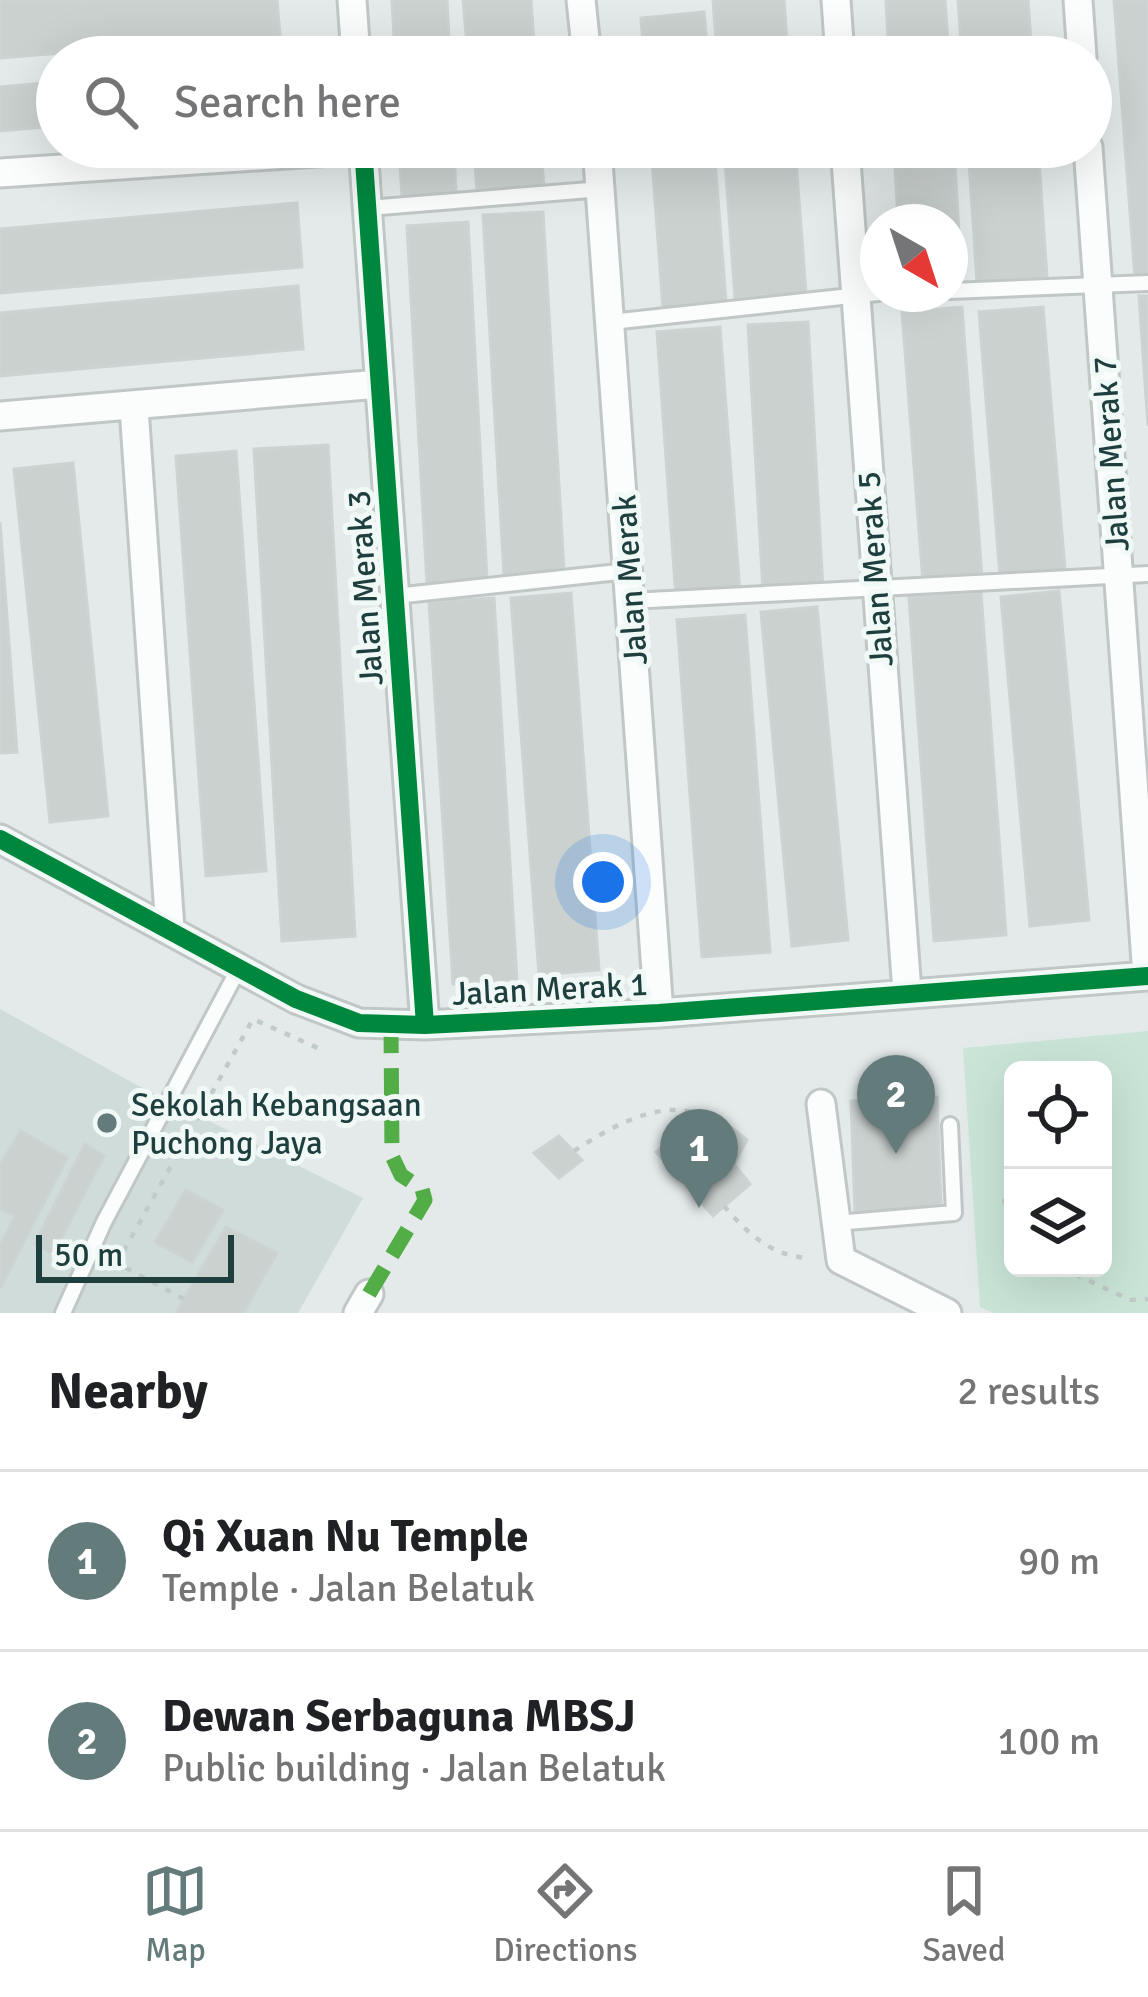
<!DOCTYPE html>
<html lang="en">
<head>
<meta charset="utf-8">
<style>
  body { margin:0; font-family:Signika,sans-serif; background:#f2f2f2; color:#202124 }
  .controls { position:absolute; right:36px; bottom:36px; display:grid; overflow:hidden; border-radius:18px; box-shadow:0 12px 48px #0002 }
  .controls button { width:108px; height:108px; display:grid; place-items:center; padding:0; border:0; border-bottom:3px solid #e0e0e0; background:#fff; color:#202124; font:60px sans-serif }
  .compass { position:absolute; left:860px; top:204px; width:108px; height:108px; border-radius:50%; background:#fff; box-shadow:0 12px 48px #0002; rotate:141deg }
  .scale { position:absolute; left:36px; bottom:30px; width:198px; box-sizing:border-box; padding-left:12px; border:6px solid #1e3f3e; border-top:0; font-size:33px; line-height:42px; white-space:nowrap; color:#1e3f3e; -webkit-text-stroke:9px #f1f9f7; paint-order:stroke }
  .you { position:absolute; left:603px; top:882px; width:42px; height:42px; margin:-30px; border:9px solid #fff; border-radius:50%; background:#1a73e8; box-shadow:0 0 0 18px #1a73e833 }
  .badge { display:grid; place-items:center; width:78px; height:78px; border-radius:50%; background:#637b7a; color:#fff; font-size:39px; font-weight:700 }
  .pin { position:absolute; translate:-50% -99px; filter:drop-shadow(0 3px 6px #0008) }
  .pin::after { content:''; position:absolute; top:63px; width:42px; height:36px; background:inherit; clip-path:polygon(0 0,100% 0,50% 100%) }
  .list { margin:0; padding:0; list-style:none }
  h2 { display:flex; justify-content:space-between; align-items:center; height:156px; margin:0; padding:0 48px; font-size:51px }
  h2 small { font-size:39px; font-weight:400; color:#757577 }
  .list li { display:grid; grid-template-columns:78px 1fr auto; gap:36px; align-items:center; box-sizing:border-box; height:180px; padding:0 48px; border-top:3px solid #e0e0e0 }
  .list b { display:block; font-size:45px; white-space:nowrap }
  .list p { margin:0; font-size:39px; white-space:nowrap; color:#757577 }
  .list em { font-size:39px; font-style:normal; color:#757577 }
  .icon { flex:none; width:66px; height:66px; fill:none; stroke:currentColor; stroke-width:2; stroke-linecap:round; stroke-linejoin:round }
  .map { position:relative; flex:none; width:1148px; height:1313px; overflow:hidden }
  .search { position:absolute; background:#fff; box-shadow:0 12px 48px #0002; left:36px; right:36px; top:36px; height:132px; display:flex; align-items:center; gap:30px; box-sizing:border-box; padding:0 42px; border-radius:66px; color:#757577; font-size:45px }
  .sheet { height:516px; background:#fff }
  nav { display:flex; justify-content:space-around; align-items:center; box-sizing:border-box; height:168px; border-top:3px solid #e0e0e0; background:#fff; font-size:33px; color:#757577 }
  nav a { display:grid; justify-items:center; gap:6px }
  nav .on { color:#637b7a }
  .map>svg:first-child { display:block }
</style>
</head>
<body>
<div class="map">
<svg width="1148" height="1313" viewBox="0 0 1148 1313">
  <rect width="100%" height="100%" fill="#e3eae9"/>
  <path fill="#d0dcda" d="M0 1009 135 1084 363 1198 298 1313H0Z"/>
  <path fill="#cae5d8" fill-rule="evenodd" d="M1148 1031V1313H993L980 1307 963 1048ZM1013 1070H1103V1268H1013Z"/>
  <path fill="#cad1cf" stroke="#ccd3d2" stroke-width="3" d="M0 0H277L280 35 0 58Z
    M392 0H447L450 57H395Z
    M463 0H531L535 57H468Z
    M713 0H784L788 57H717Z
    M886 0H945L949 57H889Z
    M958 0H1028L1032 57H962Z
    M1114 0H1148V277L1135 278Z
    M704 12 708 57H644L641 18Z
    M57 82V126L0 131V87Z
    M399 147H454L456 195 402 198Z
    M474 147H541L544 188 477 193Z
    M651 147H714L726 302 663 308Z
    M724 147H795L806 293 735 298Z
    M894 147H954L962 287 950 288V222H898Z
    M968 147H1038L1047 277 977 282Z
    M297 203 302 267 0 293V229Z
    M543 212 564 571 504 575 483 215Z
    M468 222 487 580 427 584 407 226Z
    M298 286 303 349 0 376V313Z
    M1139 296H1148V426Z
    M962 307 982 577 923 582 902 312Z
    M1043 307 1065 570 1000 576 979 312Z
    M808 322 823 589 763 592 748 325Z
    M720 327 740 593 676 598 657 332Z
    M328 445 355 936 282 941 254 449Z
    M236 451 266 871 206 876 176 456Z
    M73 463 108 816 50 822 14 469Z
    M0 522 17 752 0 753Z
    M1059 591 1089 920 1030 926 1001 597Z
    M571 593 599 970 539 975 511 598Z
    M981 593 1006 935 934 941 909 598Z
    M494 598 517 980 453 984 429 602Z
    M817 607 848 940 792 946 761 612Z
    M745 615 770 952 702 957 677 620Z
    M937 1097 941 1208 855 1212 851 1101Z
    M697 1122 714 1139 732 1128 747 1140 734 1164 750 1184 713 1216 656 1152Z
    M21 1131 67 1158 0 1288V1246L15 1216 0 1208V1165Z
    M559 1136 582 1160 559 1178 534 1153Z
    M85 1144 104 1156 53 1254 35 1244Z
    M186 1190 223 1210 192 1262 155 1242Z
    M226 1227 277 1253 243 1313H176Z"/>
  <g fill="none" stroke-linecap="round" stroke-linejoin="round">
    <defs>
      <path id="service" d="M368 208 602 189
        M950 291 1148 283
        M611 322 878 293
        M395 596 628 571
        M630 601 1148 574
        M836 1223 954 1213 950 1125
        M63 1313 104 1222 239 968"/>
      <path id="minor" d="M352 0 356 57
        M581 0 587 57
        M836 0 840 57
        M1078 0 1082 57
        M363 147 425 1025
        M597 147 659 1013
        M845 147 907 992
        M1088 147 1147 976
        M0 173 363 149
        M134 408 170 929
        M0 416 379 384
        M0 839 296 999 359 1023 425 1025 659 1013 1148 976
        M821 1104 841 1260 947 1313
        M358 1313 369 1294"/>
    </defs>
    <use href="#service" stroke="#c0c7c6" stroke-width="20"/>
    <use href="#minor" stroke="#c0c7c6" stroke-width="33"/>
    <path stroke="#c0cac9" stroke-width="4.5" stroke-dasharray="6 9" stroke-linecap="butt" d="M574 1151C617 1123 681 1086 723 1131
      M1004 1199 1013 1239
      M724 1206C747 1233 772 1257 810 1258
      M1062 1268 1130 1300 1148 1299
      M184 1299 117 1263 253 1019 320 1049"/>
    <use href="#service" stroke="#fbfcfc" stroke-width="14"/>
    <use href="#minor" stroke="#fbfcfc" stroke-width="27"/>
    <path stroke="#52ad46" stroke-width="15" stroke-dasharray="30 15" stroke-linecap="butt" d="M369 1294 425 1200 422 1189 401 1175 392 1156 391 1024"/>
    <defs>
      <path id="cycleway" d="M363 147 425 1025
        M0 839 296 999 359 1023 425 1025 659 1013 1148 976"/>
    </defs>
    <use href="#cycleway" stroke="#f1f9f7" stroke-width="26"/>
    <use href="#cycleway" stroke="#00873e" stroke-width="18"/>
  </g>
  <circle fill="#637b7a" stroke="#f1f9f7" stroke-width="4.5" cx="107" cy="1123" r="12"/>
  <g text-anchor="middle" stroke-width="10" stroke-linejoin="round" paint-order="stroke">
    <g font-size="33" fill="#1e3f3e" stroke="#f1f9f7">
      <text transform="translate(1110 454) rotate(-94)" y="12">Jalan Merak 7</text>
      <text transform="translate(874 569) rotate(-94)" y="12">Jalan Merak 5</text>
      <text transform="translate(629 580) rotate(-94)" y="12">Jalan Merak</text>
      <text transform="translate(364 588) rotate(-94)" y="12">Jalan Merak 3</text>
      <text transform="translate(550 988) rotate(-3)" y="12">Jalan Merak 1</text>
    </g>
    <g font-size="33" fill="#1e3f3e" stroke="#f1f9f7" text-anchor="start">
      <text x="131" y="1116">Sekolah Kebangsaan<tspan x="131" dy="38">Puchong Jaya</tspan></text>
    </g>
  </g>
</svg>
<div class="controls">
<button><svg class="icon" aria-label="locate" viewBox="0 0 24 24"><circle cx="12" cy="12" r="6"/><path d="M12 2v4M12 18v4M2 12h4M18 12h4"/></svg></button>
<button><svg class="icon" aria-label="layers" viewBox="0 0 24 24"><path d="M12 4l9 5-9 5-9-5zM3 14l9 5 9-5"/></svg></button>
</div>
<svg class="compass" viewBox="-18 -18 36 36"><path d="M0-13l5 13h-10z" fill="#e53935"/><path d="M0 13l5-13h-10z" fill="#757577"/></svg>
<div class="scale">50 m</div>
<div class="you"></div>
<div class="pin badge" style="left:699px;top:1208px">1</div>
<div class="pin badge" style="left:896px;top:1154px">2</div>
<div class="search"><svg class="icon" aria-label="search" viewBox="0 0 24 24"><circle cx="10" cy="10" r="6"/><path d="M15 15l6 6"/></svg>Search here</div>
</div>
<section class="sheet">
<h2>Nearby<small>2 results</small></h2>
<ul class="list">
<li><span class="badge">1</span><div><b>Qi Xuan Nu Temple</b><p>Temple · Jalan Belatuk</p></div><em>90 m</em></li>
<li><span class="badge">2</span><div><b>Dewan Serbaguna MBSJ</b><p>Public building · Jalan Belatuk</p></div><em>100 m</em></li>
</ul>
</section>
<nav>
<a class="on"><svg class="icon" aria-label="map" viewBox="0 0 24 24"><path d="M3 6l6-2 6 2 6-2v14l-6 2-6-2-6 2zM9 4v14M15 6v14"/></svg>Map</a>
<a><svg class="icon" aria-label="directions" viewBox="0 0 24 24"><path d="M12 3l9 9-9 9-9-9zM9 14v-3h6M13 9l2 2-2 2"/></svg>Directions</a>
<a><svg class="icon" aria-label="saved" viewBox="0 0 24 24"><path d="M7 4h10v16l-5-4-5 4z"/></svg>Saved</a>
</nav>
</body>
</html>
